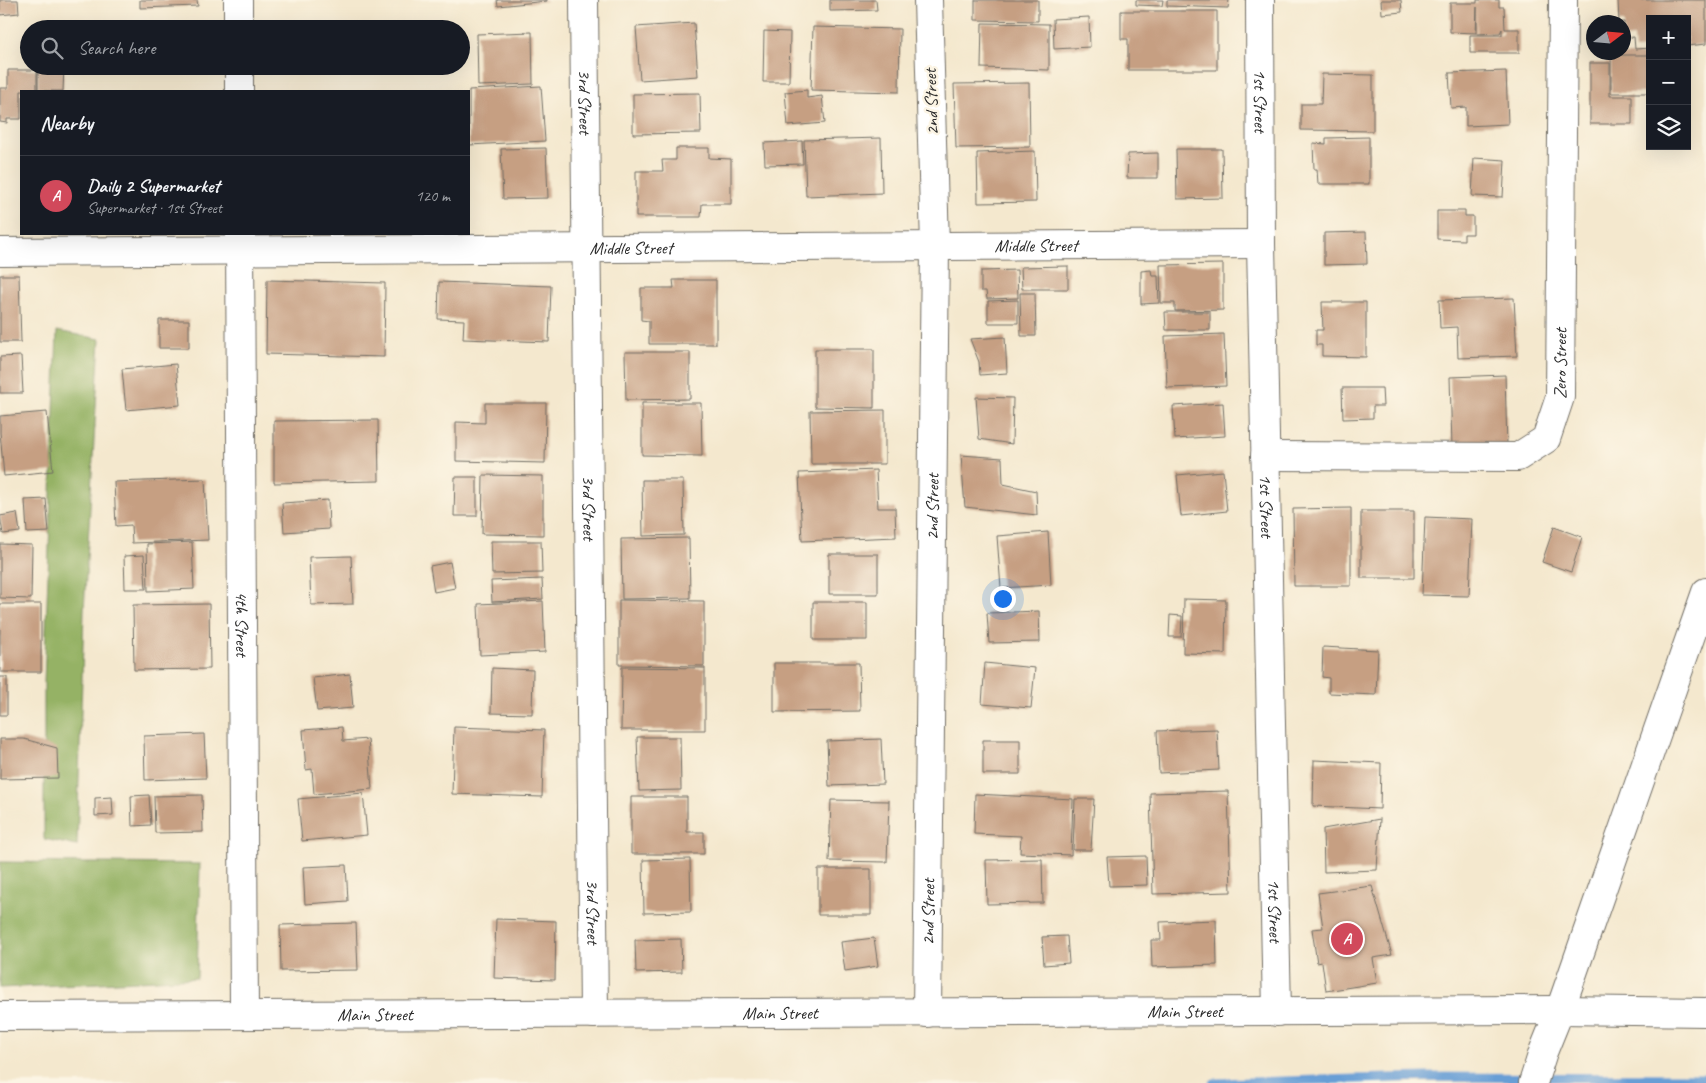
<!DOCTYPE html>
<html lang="en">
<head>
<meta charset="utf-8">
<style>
  body { margin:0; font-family:Caveat,sans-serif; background:#20242c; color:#f1f3f6 }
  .controls { position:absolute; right:15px; top:15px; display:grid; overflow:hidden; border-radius:0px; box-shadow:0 5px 20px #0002 }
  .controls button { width:45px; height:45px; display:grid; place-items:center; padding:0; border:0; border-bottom:1px solid #363941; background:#171b24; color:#f1f3f6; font:25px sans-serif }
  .compass { position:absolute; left:1586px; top:15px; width:45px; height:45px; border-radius:50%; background:#171b24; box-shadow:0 5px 20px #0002; rotate:74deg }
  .you { position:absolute; left:1002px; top:598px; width:18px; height:18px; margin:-12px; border:4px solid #fff; border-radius:50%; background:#1a73e8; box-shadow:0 0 0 8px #1a73e833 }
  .badge { display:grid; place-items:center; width:32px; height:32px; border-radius:50%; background:#d1495b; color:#fff; font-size:16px; font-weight:700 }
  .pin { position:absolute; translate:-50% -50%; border:2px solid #fff; box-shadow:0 1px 5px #0006 }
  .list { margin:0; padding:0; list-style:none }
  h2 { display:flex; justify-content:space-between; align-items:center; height:65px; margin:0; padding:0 20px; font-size:21px }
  h2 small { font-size:16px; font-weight:400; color:#9ea1a6 }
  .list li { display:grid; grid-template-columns:32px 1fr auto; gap:15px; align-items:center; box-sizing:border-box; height:80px; padding:0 20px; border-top:1px solid #363941 }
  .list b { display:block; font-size:19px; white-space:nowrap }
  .list p { margin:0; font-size:16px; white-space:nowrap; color:#9ea1a6 }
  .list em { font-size:16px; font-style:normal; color:#9ea1a6 }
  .icon { flex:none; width:28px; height:28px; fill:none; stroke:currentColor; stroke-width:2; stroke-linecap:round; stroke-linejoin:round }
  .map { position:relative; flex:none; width:1706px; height:1083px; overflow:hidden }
  .search { position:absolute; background:#171b24; box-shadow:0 5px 20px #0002; left:20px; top:20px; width:450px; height:55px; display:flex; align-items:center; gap:12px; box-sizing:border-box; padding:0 18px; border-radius:28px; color:#9ea1a6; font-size:19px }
  .panel { position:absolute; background:#171b24; box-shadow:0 5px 20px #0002; left:20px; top:90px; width:450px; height:145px; border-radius:0px }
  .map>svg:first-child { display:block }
</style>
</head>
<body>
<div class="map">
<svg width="1706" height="1083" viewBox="0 0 1706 1083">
  <rect width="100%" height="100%" fill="#fcf5e5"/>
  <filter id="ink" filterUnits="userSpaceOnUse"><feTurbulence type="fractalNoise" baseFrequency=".02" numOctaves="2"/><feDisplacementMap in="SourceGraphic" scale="10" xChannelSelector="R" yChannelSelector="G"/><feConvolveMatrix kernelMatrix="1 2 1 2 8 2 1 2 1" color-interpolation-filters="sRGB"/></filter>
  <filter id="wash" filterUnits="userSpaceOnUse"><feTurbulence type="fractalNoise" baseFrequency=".0096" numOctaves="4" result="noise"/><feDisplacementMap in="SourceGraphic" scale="20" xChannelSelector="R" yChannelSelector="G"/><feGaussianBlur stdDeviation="1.12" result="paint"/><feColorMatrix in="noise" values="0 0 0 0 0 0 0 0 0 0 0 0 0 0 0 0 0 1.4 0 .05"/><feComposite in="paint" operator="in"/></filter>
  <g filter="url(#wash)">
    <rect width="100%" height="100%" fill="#f4e8ce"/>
    <path fill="#95b265" stroke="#606e48" d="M57 331 100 339 84 611 77 846 44 839V683Z
      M0 862 200 864 197 978 0 988Z"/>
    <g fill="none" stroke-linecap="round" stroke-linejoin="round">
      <path stroke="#689ed5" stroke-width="9" d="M1214 1083 1426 1077 1706 1078"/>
    </g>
    <g id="blocks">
      <path fill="#c69f82" d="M0 0H18L19 13 0 15Z
        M140 0H197L198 6 140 8Z
        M497 0H547V1L498 6Z
        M830 0H876L877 10 830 11Z
        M975 0H1038V21L975 20Z
        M1136 0H1163L1162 6 1136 5Z
        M1167 0H1229L1228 8 1167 6Z
        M1381 0H1401L1402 12 1382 14Z
        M1477 0H1499V7H1504L1505 29H1519V53H1470V35H1502V29L1500 33 1477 34V7L1476 33 1450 32V3H1477Z
        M1618 0H1706V44L1687 46V19H1650V48L1635 49 1634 37 1624 38V22H1619Z
        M1121 11H1217V70H1128V39H1121Z
        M1089 17 1090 47 1054 49 1053 19Z
        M694 23 698 76 640 80 636 27Z
        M982 23 1049 24V70L981 68Z
        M813 27 900 29 899 92 811 90Z
        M764 31 790 32 789 82H763Z
        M532 32 533 84 478 86 477 34Z
        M1611 55H1650V93H1611Z
        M1590 63H1610V96H1632V124H1590Z
        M38 66H64L63 91H38Z
        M308 66H333V67L308 70Z
        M8 70H37V91H21V119H7V123L0 122V88H8Z
        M1506 71 1508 124 1466 126V107L1451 108 1449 73Z
        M1322 74 1373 75V131L1301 130V104H1321Z
        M1029 83 1030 147 956 148 954 84Z
        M541 86 545 141 469 145V90Z
        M807 90V98L822 96 825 123 788 126 785 92Z
        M700 93 701 133 633 134V94Z
        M1369 137V184H1318L1317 169H1314L1313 143 1326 144V138Z
        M881 138 882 193 806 196 804 140Z
        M802 141 803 164 765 165 764 143Z
        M546 148 548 198 503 199 501 149Z
        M676 148H709V158L731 159V204H702L701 217H636V171H663L662 160H676Z
        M1176 149H1222L1223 198 1177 199Z
        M1035 151 1036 202 978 203 977 153Z
        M1158 153V178H1127L1128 154Z
        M1474 158 1505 160 1503 197 1472 196Z
        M1437 211H1465V216H1473V234H1464V240L1437 239Z
        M1366 232 1367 264 1324 265V233Z
        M1223 264V310L1175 311V303H1161L1160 265Z
        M1068 266V289H1022L1021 267Z
        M1017 270 1018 298 987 299 986 291H981V271Z
        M1151 270 1152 276H1158L1159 303 1141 304V271Z
        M0 275H19L21 342H0Z
        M267 280 385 283 384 357 266 354Z
        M673 280H716V344H649V321L641 320V288H674Z
        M439 282 551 286 549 342 463 339 464 320 438 319Z
        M1020 293H1035L1036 336H1021Z
        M1514 298 1517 356 1458 358 1457 327 1440 328 1439 300Z
        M1018 300V323H988V301Z
        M1322 302H1366V357L1322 356V345H1316V330H1323Z
        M1165 312H1210V330H1166Z
        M159 320H189V348H159Z
        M1224 334 1226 386 1167 388 1165 336Z
        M1005 337 1007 373 980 375 979 362 970 339Z
        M815 349H874V408L815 407Z
        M625 352H690V399L626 400Z
        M21 356 23 393H0V357Z
        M176 364 180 405 126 410 122 369Z
        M1505 375 1507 446 1452 447 1450 377Z
        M1342 388H1382L1383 406H1373V418L1343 419Z
        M976 397 1013 398 1012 444 979 439Z
        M485 403H546L545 463 456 461V422L485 423Z
        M642 403H701L702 456 642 455Z
        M1223 403 1225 436 1175 439 1173 406Z
        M885 410V464H811L810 411Z
        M47 412 53 471 4 476 0 433V416Z
        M378 420 379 481 274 483V421Z
        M961 455 1002 458 1003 484 1036 491 1037 515 965 507Z
        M876 470 878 508H895L896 537 802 541 799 473Z
        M1223 471 1227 511 1181 516 1177 475Z
        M483 475 543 476V535L482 534Z
        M455 477H477V516H454Z
        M205 479 208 540 132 543 131 525 116 526 114 482Z
        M642 480H683L684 535 643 536Z
        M46 499 49 532 27 533 25 500Z
        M328 500 329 529 284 532 282 503Z
        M1351 508V586H1294L1293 509Z
        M1361 511H1414V578H1361Z
        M17 513 20 532 3 534 0 516Z
        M1425 517 1472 519 1469 596 1422 595Z
        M1554 527 1582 537 1571 572 1542 562Z
        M1048 532 1051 585 1001 588 997 536Z
        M689 538 690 598 622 599 621 539Z
        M491 541H541L542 573 492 574Z
        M192 542 194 589 148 591 147 544Z
        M0 544 32 545 31 599 0 598Z
        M829 554H878V594H829Z
        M144 555 146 589H125L124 556Z
        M351 556 353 604 311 605 309 557Z
        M450 562 455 588 434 592 430 566Z
        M542 579 543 599 492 602 491 581Z
        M1184 599 1226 600 1225 654 1183 653Z
        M619 600 704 601V666L619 665Z
        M543 601 545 652 480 655 478 604Z
        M813 602H867V640H813Z
        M0 604H41V672H0Z
        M209 604 210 669 134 670 133 605Z
        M1039 611 1040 642 989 643 987 613Z
        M1170 615 1182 616 1181 637H1169Z
        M1323 647 1378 650 1376 695 1329 693V678L1322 677Z
        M774 663H859L860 711 774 712Z
        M985 663 1035 668 1031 708 982 704Z
        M622 667 705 668V730H621Z
        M492 668 533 670 532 714 491 713Z
        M350 674 353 708 317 711 313 678Z
        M0 677H7V715H0Z
        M342 727 343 741 368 739 372 789 314 794 312 769 306 770 303 730Z
        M454 727 544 730 542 797 452 794Z
        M1217 729 1219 770 1159 773 1157 731Z
        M204 734 206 778 145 780 144 736Z
        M637 737H680L681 790 639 791Z
        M0 739H24L57 748 58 778 0 779Z
        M881 739 883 784 829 786 827 741Z
        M983 740H1020V774H983Z
        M1314 760 1381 763 1380 809 1313 806Z
        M1228 791 1231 892 1153 894 1150 793Z
        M363 793 367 835 302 841 298 799Z
        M975 794 1073 799 1071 855 1020 853 1021 836 974 834Z
        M149 795 151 825 132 826 131 796Z
        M202 795 203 832 155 833 154 796Z
        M112 797 113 815 95 816V798Z
        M631 797H687V832H704V854H631Z
        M1075 799H1094L1091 850H1073Z
        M831 800 889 801 887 862 829 861Z
        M1380 819 1377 870 1324 872 1323 829Z
        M1146 856 1147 885 1109 886 1107 857Z
        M690 859 691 912 644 913 643 860Z
        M1042 859 1043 903 987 904 986 860Z
        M346 865 348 901 305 904 303 867Z
        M818 869H871V915H818Z
        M1372 886 1392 955 1373 958 1377 983 1326 991 1322 962 1317 963 1312 929 1323 928 1318 893Z
        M496 919 556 921 555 980 494 978Z
        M1216 920 1217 965 1152 967 1151 940H1161L1160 922Z
        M356 923 358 970 281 971 280 925Z
        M1067 936 1069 963 1044 965 1042 937Z
        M874 938 878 966 845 971 841 942Z
        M681 939 682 972 636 973 635 940Z"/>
    </g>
  </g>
  <g filter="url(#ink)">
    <use href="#blocks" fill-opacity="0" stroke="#716d64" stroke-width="1"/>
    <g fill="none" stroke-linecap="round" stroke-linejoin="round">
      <defs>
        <g id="minor">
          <path d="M238 0V29"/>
          <path id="s1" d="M584 0 594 1014"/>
          <path id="s2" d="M1260 0 1261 244 1277 1012"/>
          <path d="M239 66V91"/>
          <path id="s3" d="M240 234 244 1015"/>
          <path id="s4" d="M0 252 1261 244"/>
          <path id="s5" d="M1265 456 1518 457 1546 439 1560 397 1563 0"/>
          <path id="s6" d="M927 1013 935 246 928 0"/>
          <path id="s7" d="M0 1016 1560 1010 1706 1012"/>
        </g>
        <path id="secondary" d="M1533 1083 1543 1052 1560 1010 1706 592"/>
      </defs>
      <use href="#minor" stroke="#716d64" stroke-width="30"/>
      <use href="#secondary" stroke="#716d64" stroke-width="30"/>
      <use href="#minor" stroke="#fff" stroke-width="28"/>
      <use href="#secondary" stroke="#fff" stroke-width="28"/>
    </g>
  </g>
  <g text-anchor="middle" stroke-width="5" stroke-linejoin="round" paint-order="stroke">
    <g font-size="18" fill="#2b2b2b" stroke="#fcf5e5">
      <text dy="6" stroke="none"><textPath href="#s2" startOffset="101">1st Street</textPath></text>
      <text dy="6" stroke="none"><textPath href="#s1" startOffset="102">3rd Street</textPath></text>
      <text transform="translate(931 102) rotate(-92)" y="6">2nd Street</text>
      <text dy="6" stroke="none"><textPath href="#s4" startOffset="1036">Middle Street</textPath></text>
      <text dy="6" stroke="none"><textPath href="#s4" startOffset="631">Middle Street</textPath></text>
      <text dy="6" stroke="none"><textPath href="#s5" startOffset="364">Zero Street</textPath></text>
      <text dy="6" stroke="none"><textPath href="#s2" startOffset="506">1st Street</textPath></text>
      <text dy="6" stroke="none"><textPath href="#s1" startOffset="508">3rd Street</textPath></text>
      <text dy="6" stroke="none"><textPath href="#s6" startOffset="506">2nd Street</textPath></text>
      <text dy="6" stroke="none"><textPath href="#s3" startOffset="390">4th Street</textPath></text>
      <text dy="6" stroke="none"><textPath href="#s6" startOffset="101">2nd Street</textPath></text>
      <text dy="6" stroke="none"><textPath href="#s2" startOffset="911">1st Street</textPath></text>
      <text dy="6" stroke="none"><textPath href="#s1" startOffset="912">3rd Street</textPath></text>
      <text dy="6" stroke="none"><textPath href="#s7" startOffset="1185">Main Street</textPath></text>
      <text dy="6" stroke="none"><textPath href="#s7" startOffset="780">Main Street</textPath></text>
      <text dy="6" stroke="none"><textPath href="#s7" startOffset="375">Main Street</textPath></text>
    </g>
  </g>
</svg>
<div class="controls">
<button>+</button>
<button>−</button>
<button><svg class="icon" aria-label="layers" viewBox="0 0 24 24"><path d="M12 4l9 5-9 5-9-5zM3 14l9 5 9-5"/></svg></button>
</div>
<svg class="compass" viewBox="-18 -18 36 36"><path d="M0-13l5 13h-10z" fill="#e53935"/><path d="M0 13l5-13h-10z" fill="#9ea1a6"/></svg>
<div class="you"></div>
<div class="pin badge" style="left:1347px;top:939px">A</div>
<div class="search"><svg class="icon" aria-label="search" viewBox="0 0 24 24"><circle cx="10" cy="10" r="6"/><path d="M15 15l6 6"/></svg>Search here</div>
<section class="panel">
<h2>Nearby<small></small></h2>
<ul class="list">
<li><span class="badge">A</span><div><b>Daily 2 Supermarket</b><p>Supermarket · 1st Street</p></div><em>120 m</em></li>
</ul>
</section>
</div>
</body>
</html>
